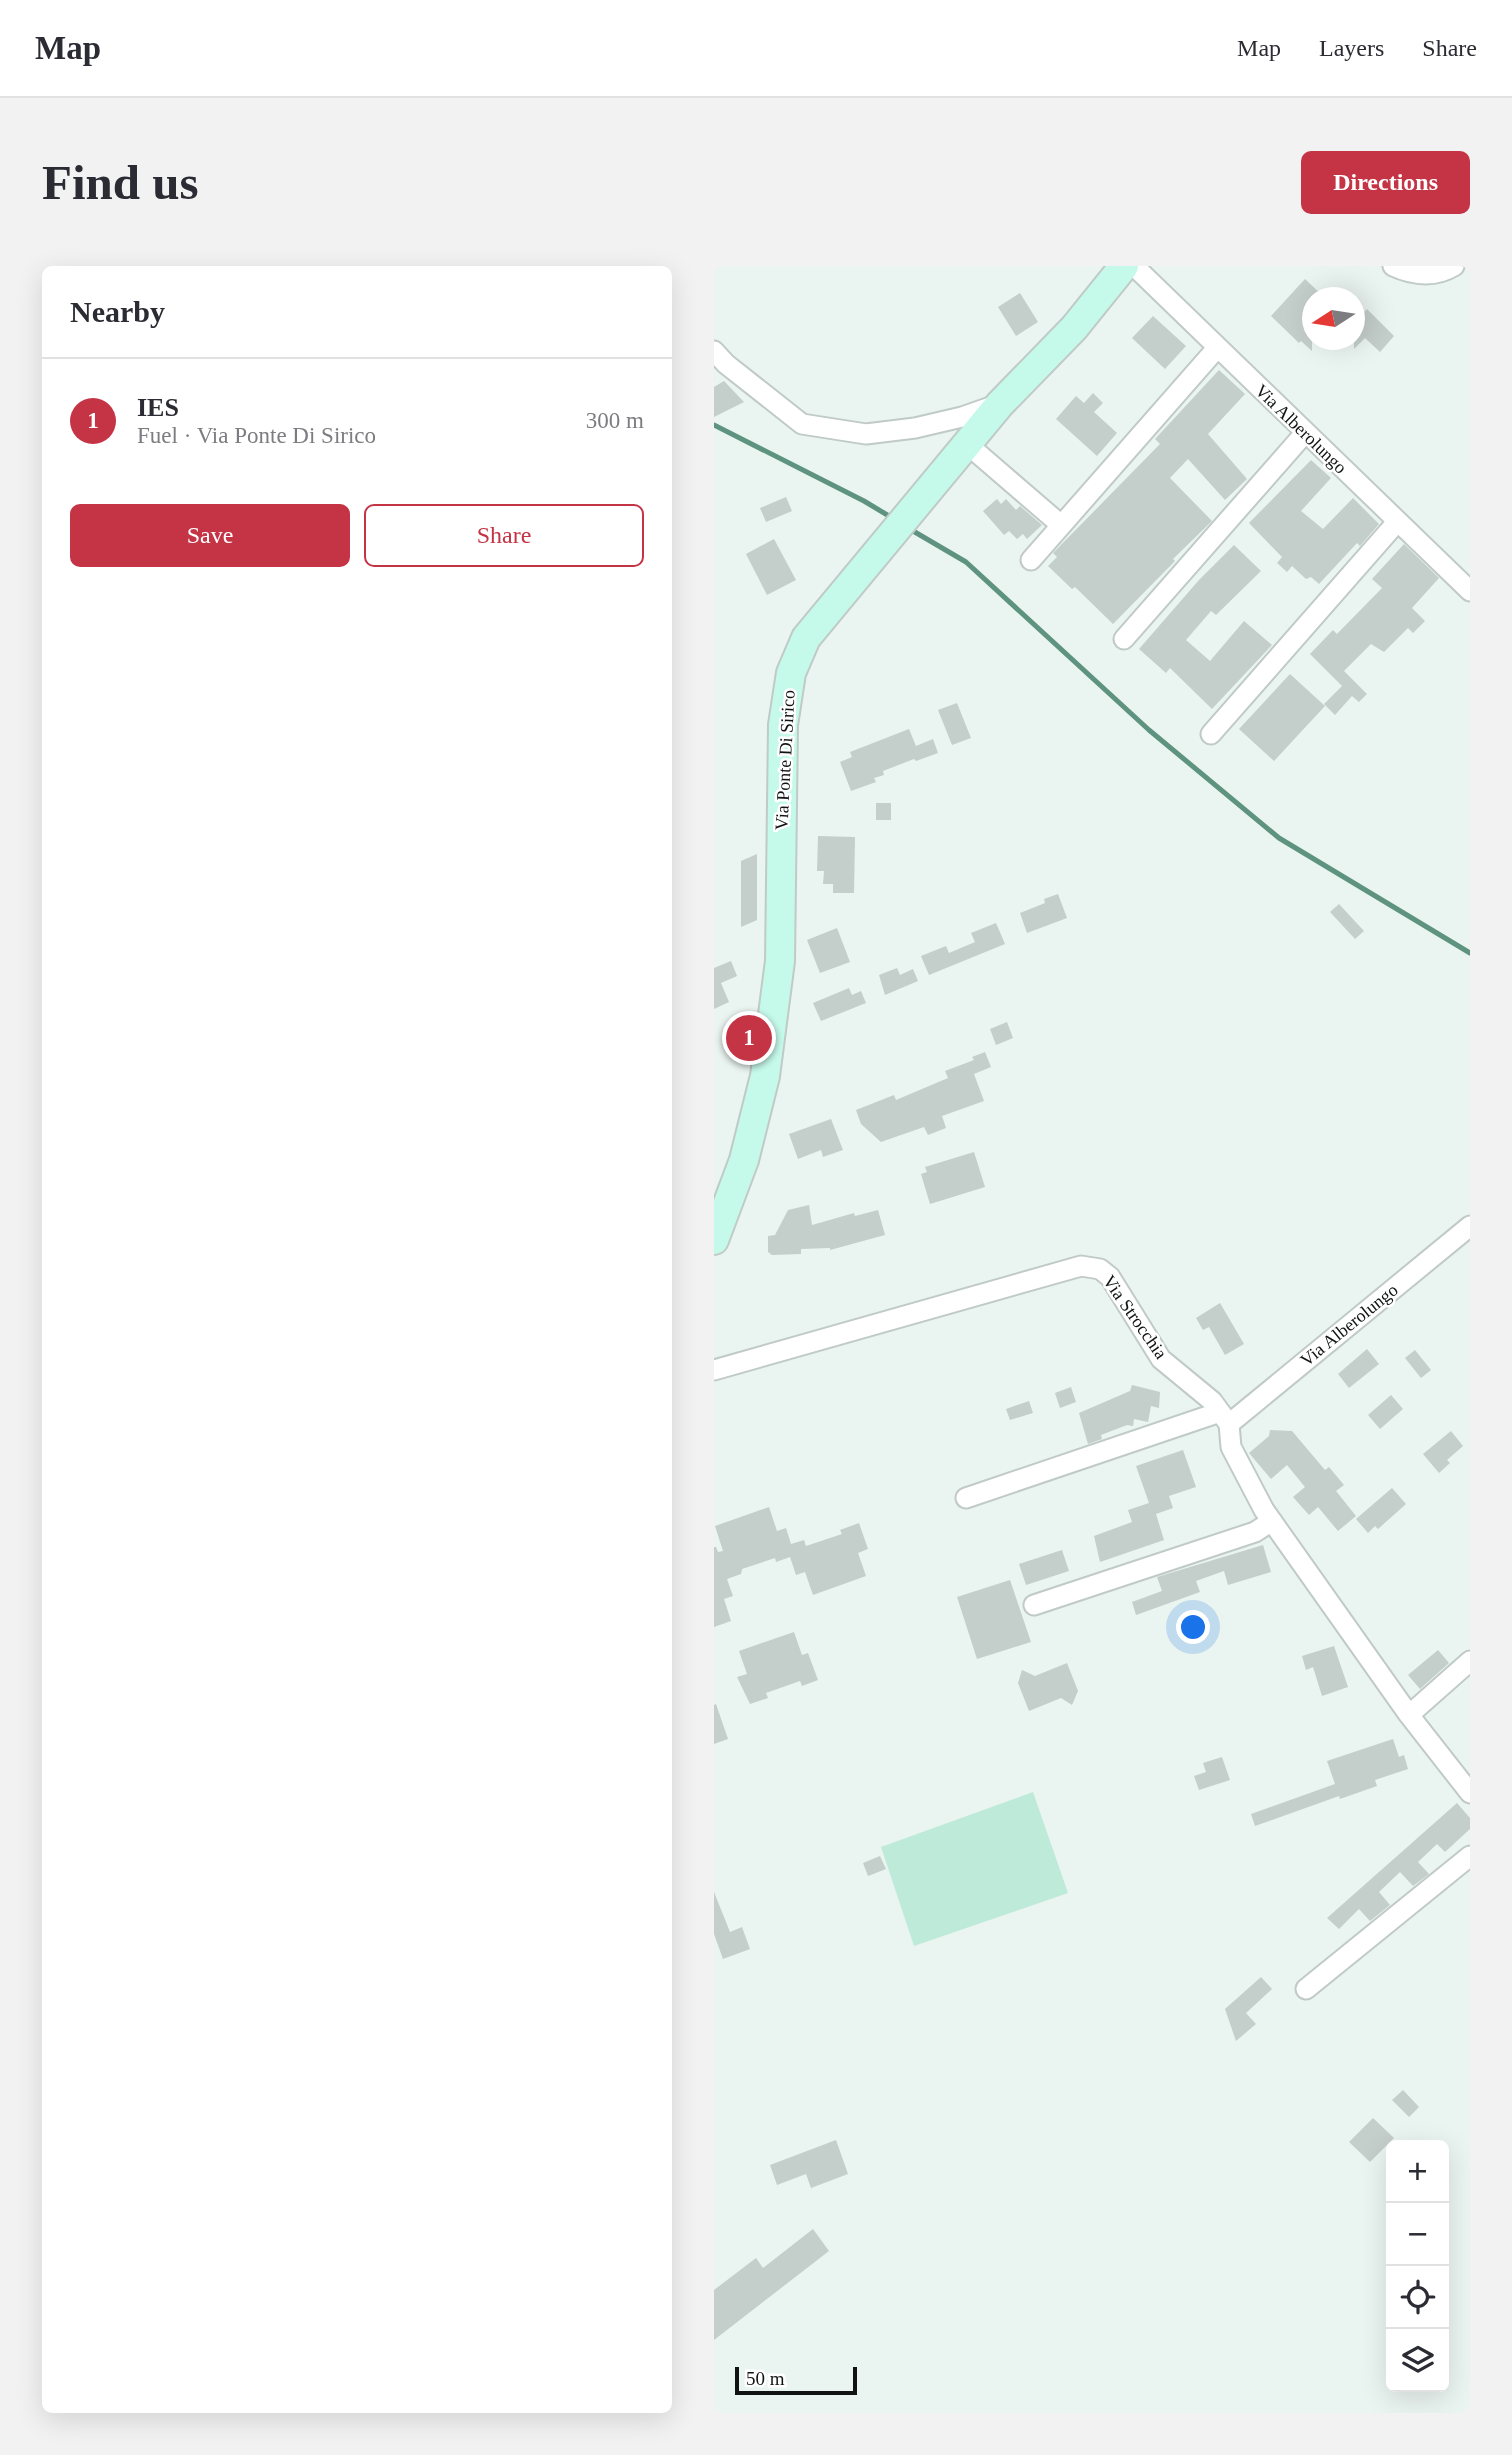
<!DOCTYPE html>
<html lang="en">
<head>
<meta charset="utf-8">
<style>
  body { margin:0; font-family:"Times New Roman",serif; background:#f2f2f3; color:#2b2b33 }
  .controls { position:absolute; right:21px; bottom:21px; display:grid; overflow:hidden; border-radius:10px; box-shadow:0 7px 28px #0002 }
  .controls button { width:63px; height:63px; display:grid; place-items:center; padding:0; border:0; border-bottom:2px solid #e1e1e2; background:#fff; color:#2b2b33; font:35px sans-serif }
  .compass { position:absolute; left:588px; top:21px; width:63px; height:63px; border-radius:50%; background:#fff; box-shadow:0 7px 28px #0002; rotate:258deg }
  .scale { position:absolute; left:21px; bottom:18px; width:122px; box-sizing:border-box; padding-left:7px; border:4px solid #111413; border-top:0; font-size:19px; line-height:24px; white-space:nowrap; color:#111413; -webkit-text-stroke:5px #fff; paint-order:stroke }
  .you { position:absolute; left:480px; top:1362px; width:24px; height:24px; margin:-18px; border:5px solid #fff; border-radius:50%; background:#1a73e8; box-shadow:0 0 0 10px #1a73e833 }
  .badge { display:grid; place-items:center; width:46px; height:46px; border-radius:50%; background:#c43445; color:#fff; font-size:23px; font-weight:700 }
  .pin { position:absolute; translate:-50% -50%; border:4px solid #fff; box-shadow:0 2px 7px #0006 }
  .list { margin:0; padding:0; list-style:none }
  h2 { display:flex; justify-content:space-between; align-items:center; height:91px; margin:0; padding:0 28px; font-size:30px }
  h2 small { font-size:23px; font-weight:400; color:#7c7c81 }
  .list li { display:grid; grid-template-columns:46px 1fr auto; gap:21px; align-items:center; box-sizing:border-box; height:126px; padding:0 28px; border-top:2px solid #e1e1e2 }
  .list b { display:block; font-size:26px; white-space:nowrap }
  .list p { margin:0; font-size:23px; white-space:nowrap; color:#7c7c81 }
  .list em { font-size:23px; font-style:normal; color:#7c7c81 }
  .actions { display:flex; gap:14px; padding:21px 28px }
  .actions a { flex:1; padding:16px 0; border:2px solid #c43445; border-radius:10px; text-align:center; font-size:24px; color:#c43445 }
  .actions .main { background:#c43445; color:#fff }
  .icon { flex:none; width:38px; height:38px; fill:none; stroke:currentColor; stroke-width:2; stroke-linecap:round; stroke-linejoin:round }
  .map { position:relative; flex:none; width:756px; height:2147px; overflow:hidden; border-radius:10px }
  header { display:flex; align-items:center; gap:42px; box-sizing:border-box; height:98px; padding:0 35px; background:#fff; border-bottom:2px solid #e1e1e2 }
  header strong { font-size:33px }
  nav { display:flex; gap:38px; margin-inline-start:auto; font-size:24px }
  .intro { display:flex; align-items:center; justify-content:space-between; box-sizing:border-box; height:168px; padding:0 42px }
  h1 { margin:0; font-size:49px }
  .button { padding:18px 32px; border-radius:10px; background:#c43445; color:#fff; font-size:24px; font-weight:700 }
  main { display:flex; gap:42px; padding:0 42px }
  aside { flex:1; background:#fff; border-radius:10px; box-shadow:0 7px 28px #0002 }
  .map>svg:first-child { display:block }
</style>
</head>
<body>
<header>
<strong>Map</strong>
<nav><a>Map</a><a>Layers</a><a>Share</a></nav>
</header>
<div class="intro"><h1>Find us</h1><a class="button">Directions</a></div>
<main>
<aside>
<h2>Nearby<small></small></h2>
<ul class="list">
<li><span class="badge">1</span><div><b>IES</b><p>Fuel · Via Ponte Di Sirico</p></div><em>300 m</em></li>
</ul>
<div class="actions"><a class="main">Save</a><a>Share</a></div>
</aside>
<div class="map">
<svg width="756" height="2147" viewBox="0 0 756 2147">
  <rect width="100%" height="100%" fill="#eaf4f0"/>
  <path fill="#beead9" d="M319 1526 354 1627 200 1680 167 1581Z"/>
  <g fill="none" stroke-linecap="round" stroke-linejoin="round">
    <path stroke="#5e9380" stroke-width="5" d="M0 159 150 235 180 253
      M194 262 252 296 435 464 565 572 756 687"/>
  </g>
  <path fill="#c4ceca" d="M591 13 611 32H598V85L587 75 585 77 557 50Z
    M306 27 324 56 302 70 284 41Z
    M653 43 680 70 666 86 651 72 640 83V56Z
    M439 50 472 80 451 103 418 72Z
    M505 104 531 128 494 168 533 213 511 234 474 193 456 212 498 255 459 293 461 295 399 358 361 321 358 323 334 300 343 291 339 287 446 178 441 173Z
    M10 115 30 136 0 151V121Z
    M379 127 389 137 380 146 403 167 383 190 342 153 362 130 370 137Z
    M597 194 617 212 587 245 609 263 639 232 665 258 646 280 643 277 605 318 597 311 592 313 578 300 573 306 563 297 568 291 535 257Z
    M72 231 78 245 52 256 46 242Z
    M283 233 287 238 292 233 302 244 306 240 328 259 313 273 309 268 303 273 295 265 290 269 269 245Z
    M60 273 82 314 53 329 32 288Z
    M690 278 725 312 698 342 711 355 699 367 694 362 670 386 657 378 630 405 653 428 645 436 638 430 621 449 610 438 628 420 596 388 619 364 623 368 668 322 658 313Z
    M520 279 547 305 502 349 497 345 472 374 496 395 530 355 558 379 498 443 456 402 452 407 425 383 485 314Z
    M576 408 611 440 560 495 525 463Z
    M243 437 257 472 238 479 224 444Z
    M195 463 202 480 219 473 224 487 202 495 200 493 169 505 170 509 160 512 162 516 137 525 126 496 138 491 136 486Z
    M162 537H177V554H162Z
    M104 570 141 571 140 627H119V618H109L110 605H103Z
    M43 588V654L27 661V595Z
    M344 628 353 652 313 667 306 647 331 637 330 633Z
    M625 638 650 665 641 673 616 646Z
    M282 657 291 678 215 709 207 690 232 680 235 687 261 676 257 667Z
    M123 662 136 696 106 707 93 674Z
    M17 695 23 710 7 717 15 736 0 743V702Z
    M183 702 186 709 199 703 204 715 171 729 165 709Z
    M135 722 138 729 147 725 152 737 107 755 99 737Z
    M23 752 38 754 32 792 18 790Z
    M293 756 299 772 282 779 276 763Z
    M271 786 277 801 260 808 270 835 228 850 232 862 214 869 210 861 167 876 147 858 142 844 180 829 182 834 234 812 231 805 260 794 258 791Z
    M117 853 129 884 109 891 107 884 84 893 75 868Z
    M260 886 271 921 216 938 207 908 213 906 211 901Z
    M95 939 98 959 140 947 141 950 164 944 171 969 116 984V982L87 983V988L58 989 54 986V970L61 969 74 944Z
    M506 1037 530 1078 511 1089 495 1061 489 1064 482 1052Z
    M653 1083 665 1098 635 1122 624 1108Z
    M701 1084 717 1104 707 1112 691 1092Z
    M418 1119 446 1126 445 1142 437 1140 434 1156 420 1153 419 1160 413 1159 387 1169 388 1173 374 1178 365 1147 416 1125Z
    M357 1121 362 1136 346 1142 341 1127Z
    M677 1129 689 1143 666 1163 654 1149Z
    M315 1135 319 1147 296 1154 292 1143Z
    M556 1164 578 1165 611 1204 615 1201 630 1219 622 1225 642 1250 624 1265 604 1241 595 1249 579 1231 591 1221 573 1199 557 1213 535 1187 555 1170Z
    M737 1165 749 1180 733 1194 736 1197 725 1207 709 1188Z
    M469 1184 482 1221 455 1230 459 1242 442 1248 450 1274 386 1296 380 1270 418 1256 414 1244 435 1237 422 1200Z
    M678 1222 692 1238 664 1263 661 1260 654 1267 642 1253Z
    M55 1241 63 1265 72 1262 77 1278 90 1274 92 1280 128 1268 126 1264 145 1257 154 1283 144 1287 152 1310 99 1329 91 1306 82 1309 76 1291 62 1296 61 1292 28 1303 27 1308 13 1313 19 1330 10 1333 17 1355 0 1361V1281H2L4 1286 9 1285 1 1260Z
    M549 1279 557 1306 514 1319 510 1305 482 1315 486 1326 422 1349 418 1336 448 1325 443 1311Z
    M348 1284 355 1305 312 1319 305 1298Z
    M296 1314 317 1376 263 1393 243 1331Z
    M80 1366 88 1389 94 1387 104 1414 88 1420 86 1415 52 1427 54 1432 36 1438 23 1411 33 1408 25 1385Z
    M620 1380 634 1421 608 1430 599 1401 592 1404 588 1390Z
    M724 1384 735 1397 706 1423 694 1409Z
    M353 1397 364 1425 358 1439 347 1432 315 1445 304 1417 308 1404 321 1410Z
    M2 1438 14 1473 0 1478V1439Z
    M679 1473 685 1491 690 1489 694 1503 661 1514 663 1520 626 1533 625 1530 541 1560 537 1548 621 1518 613 1495Z
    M508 1491 516 1514 485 1524 480 1510 492 1506 489 1497Z
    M743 1537 756 1552V1563L731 1586 723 1578 704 1596 715 1608 699 1620 686 1606 665 1626 676 1639 656 1655 645 1643 625 1663 613 1652Z
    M166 1590 172 1603 154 1610 149 1597Z
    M0 1626 16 1666 28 1661 36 1683 9 1693 0 1668Z
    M547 1711 558 1723 532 1747 542 1758 522 1775 511 1743Z
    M689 1824 705 1841 695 1851 678 1834Z
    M659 1852 680 1872 656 1896 635 1876Z
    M122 1874 134 1908 97 1922 92 1908 63 1919 56 1899Z
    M99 1963 115 1985 0 2074V2024L42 1992 49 2002Z"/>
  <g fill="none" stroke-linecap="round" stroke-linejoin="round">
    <defs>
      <path id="street" d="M420 0 756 325
        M679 0C699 9 720 12 740 0
        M0 85 12 98 88 158 152 168 201 162 248 151 285 138
        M253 178 347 259
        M317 294 503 82
        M410 373 591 167
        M497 468 683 256
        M0 1104 367 1000 386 1003 396 1011 447 1093 498 1135 515 1158 517 1181 550 1244 695 1449 756 1527
        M515 1158 756 960
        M252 1232 506 1146
        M320 1339 541 1266 558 1255
        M695 1449 756 1395
        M592 1723 756 1590"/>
      <path id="secondary" d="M0 974 30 894 51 810 66 695 69 459 77 407 92 372 286 138 360 62 410 0"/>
    </defs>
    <use href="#street" stroke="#c0cac6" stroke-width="23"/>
    <use href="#secondary" stroke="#c0cac6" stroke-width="32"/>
    <use href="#street" stroke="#fff" stroke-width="19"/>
    <use href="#secondary" stroke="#c5f9ea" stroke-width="28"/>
  </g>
  <g text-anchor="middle" stroke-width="5" stroke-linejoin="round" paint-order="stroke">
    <g font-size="18" fill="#111413" stroke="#fff">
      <text transform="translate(587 163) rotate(44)" y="6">Via Alberolungo</text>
      <text transform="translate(71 494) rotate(-87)" y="6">Via Ponte Di Sirico</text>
      <text transform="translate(421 1051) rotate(55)" y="6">Via Strocchia</text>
      <text transform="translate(635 1059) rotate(-39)" y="6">Via Alberolungo</text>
    </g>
  </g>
</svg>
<div class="controls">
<button>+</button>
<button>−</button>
<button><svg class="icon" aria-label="locate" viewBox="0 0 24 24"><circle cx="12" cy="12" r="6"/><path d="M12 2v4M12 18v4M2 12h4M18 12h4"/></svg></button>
<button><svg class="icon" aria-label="layers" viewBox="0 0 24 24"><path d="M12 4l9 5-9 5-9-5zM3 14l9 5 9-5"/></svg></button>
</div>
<svg class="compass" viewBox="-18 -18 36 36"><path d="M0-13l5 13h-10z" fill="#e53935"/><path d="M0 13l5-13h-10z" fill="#7c7c81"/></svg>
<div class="scale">50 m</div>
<div class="you"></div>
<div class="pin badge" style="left:35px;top:772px">1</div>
</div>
</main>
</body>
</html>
